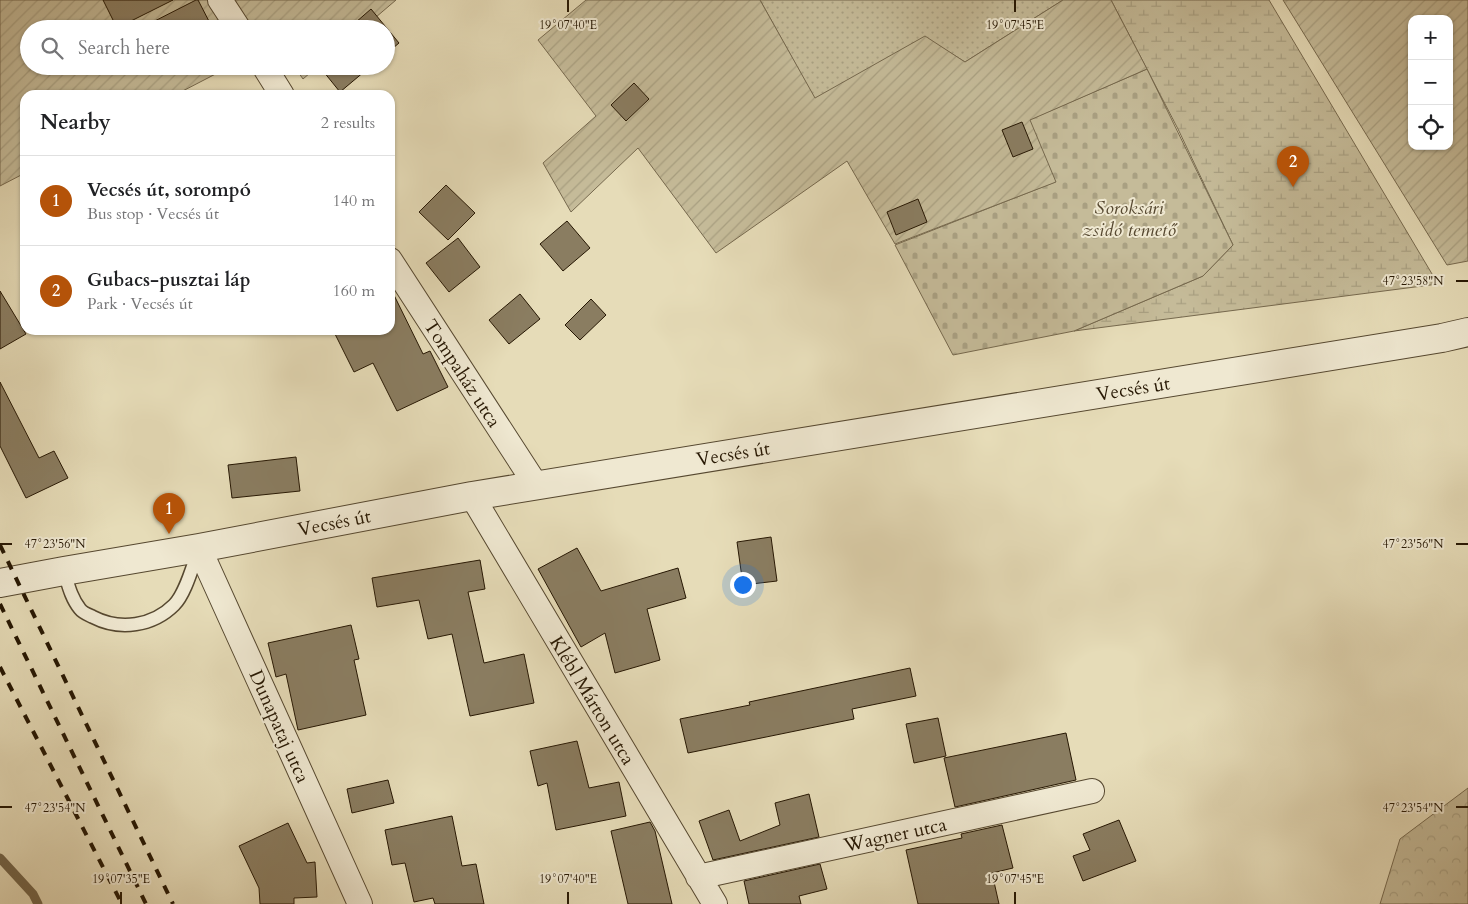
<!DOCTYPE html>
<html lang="en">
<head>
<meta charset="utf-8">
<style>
  body { margin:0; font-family:Cardo,serif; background:#f2f2f2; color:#202124 }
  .controls { position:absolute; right:15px; top:15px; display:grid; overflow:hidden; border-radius:10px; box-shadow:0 1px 4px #0004 }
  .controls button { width:45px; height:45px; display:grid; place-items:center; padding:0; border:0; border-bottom:1px solid #e0e0e0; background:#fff; color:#202124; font:25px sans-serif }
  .you { position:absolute; left:742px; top:584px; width:18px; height:18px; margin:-12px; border:4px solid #fff; border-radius:50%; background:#1a73e8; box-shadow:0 0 0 8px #1a73e833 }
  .badge { display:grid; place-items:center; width:32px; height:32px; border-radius:50%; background:#b45309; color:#fff; font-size:16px; font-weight:700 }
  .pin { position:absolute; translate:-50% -41px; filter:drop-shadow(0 1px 2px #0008) }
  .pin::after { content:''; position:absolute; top:26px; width:18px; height:15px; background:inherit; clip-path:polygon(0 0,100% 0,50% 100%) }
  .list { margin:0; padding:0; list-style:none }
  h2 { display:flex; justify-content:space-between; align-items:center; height:65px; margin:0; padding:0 20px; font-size:21px }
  h2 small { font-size:16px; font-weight:400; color:#757577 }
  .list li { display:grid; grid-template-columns:32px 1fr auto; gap:15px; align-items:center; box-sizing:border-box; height:90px; padding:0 20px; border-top:1px solid #e0e0e0 }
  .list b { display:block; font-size:19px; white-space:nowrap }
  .list p { margin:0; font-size:16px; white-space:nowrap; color:#757577 }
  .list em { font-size:16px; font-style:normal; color:#757577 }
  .icon { flex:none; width:28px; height:28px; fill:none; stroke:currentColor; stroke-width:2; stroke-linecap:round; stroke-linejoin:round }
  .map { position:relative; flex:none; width:1468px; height:904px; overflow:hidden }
  .search { position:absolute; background:#fff; box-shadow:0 1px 4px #0004; left:20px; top:20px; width:375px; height:55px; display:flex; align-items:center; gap:12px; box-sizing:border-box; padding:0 18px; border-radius:28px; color:#757577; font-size:19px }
  .panel { position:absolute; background:#fff; box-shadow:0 1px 4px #0004; left:20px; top:90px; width:375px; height:245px; border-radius:15px }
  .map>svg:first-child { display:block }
</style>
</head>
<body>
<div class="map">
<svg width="1468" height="904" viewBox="0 0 1468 904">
  <defs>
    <pattern id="grass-dots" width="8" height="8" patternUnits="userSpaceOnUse" patternTransform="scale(1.25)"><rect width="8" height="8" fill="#c5bb99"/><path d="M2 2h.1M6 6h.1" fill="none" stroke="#a9a082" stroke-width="1.8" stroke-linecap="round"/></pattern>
    <pattern id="forest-crowns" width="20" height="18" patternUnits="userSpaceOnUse" patternTransform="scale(1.25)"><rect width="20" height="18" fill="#c5bb99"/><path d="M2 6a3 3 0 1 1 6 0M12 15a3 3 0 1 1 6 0" fill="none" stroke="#a9a082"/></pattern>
    <pattern id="wetland-marsh" width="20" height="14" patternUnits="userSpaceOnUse" patternTransform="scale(1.25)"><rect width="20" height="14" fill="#c5bb99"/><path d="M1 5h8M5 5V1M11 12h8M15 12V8" fill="none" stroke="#a9a082"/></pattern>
    <pattern id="cemetery-stones" width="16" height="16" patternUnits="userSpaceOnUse" patternTransform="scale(1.25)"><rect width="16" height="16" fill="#c5bb99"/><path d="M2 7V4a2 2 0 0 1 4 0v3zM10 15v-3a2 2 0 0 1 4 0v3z" fill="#a9a082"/></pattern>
    <pattern id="garden-furrows" width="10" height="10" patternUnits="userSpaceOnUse" patternTransform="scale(1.25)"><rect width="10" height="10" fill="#c5bb99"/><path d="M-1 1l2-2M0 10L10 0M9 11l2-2" fill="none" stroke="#a9a082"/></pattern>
  </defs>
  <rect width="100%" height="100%" fill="#e6dcb8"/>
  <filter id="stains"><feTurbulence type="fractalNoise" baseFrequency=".004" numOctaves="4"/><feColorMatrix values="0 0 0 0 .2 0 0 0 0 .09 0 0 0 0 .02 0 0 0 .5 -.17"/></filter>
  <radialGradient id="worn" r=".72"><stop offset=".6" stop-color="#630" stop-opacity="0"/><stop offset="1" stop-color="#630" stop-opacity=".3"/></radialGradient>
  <path fill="url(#grass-dots)" stroke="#76694e" d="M760 0H1063L965 62 925 37 815 99Z"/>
  <path fill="url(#forest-crowns)" stroke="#76694e" d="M1468 788V904H1380L1400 839Z"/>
  <path fill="url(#wetland-marsh)" stroke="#76694e" d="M1111 0H1269L1438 284 1074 331 1203 276 1233 245 1178 129Z"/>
  <path fill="url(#cemetery-stones)" stroke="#76694e" d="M1147 69 1233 245 1203 276 1074 331 953 355 895 245 1055 182 1029 120Z"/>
  <path fill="url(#garden-furrows)" stroke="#76694e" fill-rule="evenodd" d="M0 0H396L362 29H29V66H231L175 95H25V173L0 186Z
    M586 0H760L815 98 925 36 965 62 1063 0H1111L1147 69 1030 120 1056 182 895 244 847 161 716 253 638 148 571 212 543 163 596 116 538 40Z
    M1283 0H1468V261L1447 265ZM1412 19H1449V146H1412Z
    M294 66H318L303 79Z"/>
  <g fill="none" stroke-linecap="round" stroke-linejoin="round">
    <path stroke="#72654a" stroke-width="9" d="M0 858 33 894 38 904"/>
  </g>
  <path fill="#8a7d61" stroke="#261703" d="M103 0H173L117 28Z
    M196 0H198L213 29H139Z
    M371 9 399 43 386 54V29H348Z
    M319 66H371L340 92Z
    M634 83 649 99 626 121 611 105Z
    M1022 122 1033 149 1013 157 1002 130Z
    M446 185 475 213 448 240 419 212Z
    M918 199 927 222 896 235 887 212Z
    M567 221 590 248 563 271 540 244Z
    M458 238 480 267 449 292 426 263Z
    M390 287 423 354 430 351 448 387 397 411 373 363 354 372 333 330H390Z
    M0 291 26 334 0 349Z
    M520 294 540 319 509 344 489 320Z
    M591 299 606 315 580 340 565 325Z
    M0 382 39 458 54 451 68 478 26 498 0 446Z
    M296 457 300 491 232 498 228 465Z
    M771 537 777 581 743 585 737 542Z
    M577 548 601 591 678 568 686 598 647 609 660 660 615 673 605 633 581 647 538 569Z
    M480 560 485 589 468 592 484 663 524 654 534 703 470 716 452 634 428 639 419 600 377 607 372 578Z
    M351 625 359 659 354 660 366 715 298 730 286 674 276 677 268 643Z
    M910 668 916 696 852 709 854 719 688 753 680 719 750 705 749 702Z
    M938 718 946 756 914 763 906 724Z
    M1066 733 1076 780 955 807 944 758Z
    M577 741 589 788 619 782 626 816 556 830 547 783 538 786 530 751Z
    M388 780 394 803 352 813 347 789Z
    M809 794 819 837 713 860 699 821 729 810 740 841 780 825 775 803Z
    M452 816 462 866 476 864 484 904H435L433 898 414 902 405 863 392 865 385 830Z
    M1119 820 1136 861 1083 881 1073 856 1090 850 1083 834Z
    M650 822 655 831 672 904H628L611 831Z
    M288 823 307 863 315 862 317 897 294 898V904H260L259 888 239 846Z
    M1002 825 1013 868 992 873 999 904H918L906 850 962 838 961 834Z
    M820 864 827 889 799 896 801 904H749L744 881Z"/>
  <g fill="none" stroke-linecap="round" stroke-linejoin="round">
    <defs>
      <path id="service" d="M64 571C68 584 71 598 80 609 83 613 89 615 93 617 120 631 153 626 174 605 186 593 193 564 199 549"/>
      <path id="minor" d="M220 0 239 29
        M264 66 282 95
        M390 260 536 485
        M472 496 715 904
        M199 548 360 904
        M698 877 1092 791"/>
      <path id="tertiary" d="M0 583 64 571 199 548 472 496 1442 338 1468 332"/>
    </defs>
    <use href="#service" stroke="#564830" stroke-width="15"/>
    <use href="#minor" stroke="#564830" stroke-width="26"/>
    <use href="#tertiary" stroke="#564830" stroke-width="30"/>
    <use href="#service" stroke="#efe8d1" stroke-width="12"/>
    <use href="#minor" stroke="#efe8d1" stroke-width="24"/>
    <use href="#tertiary" stroke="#efe8d1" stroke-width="28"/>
    <path stroke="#261703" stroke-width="4" stroke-dasharray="9 9" stroke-linecap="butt" d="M0 545 173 904
      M0 604 146 904
      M0 667 122 904"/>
  </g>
  <path fill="none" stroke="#261703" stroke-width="2" d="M568 0V12M1015 0V12M1456 281H1468M0 544H12M1456 544H1468M0 807H12M1456 807H1468M121 892V904M568 892V904M1015 892V904"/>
  <g text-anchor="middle" stroke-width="4" stroke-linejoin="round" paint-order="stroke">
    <g font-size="19" font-style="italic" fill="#564830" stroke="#efe8d1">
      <text x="1129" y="214">Soroksári<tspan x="1129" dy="22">zsidó temető</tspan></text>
    </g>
    <g font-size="19" fill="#261703" stroke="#efe8d1">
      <text transform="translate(463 373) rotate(57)" y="7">Tompaház utca</text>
      <text transform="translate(1133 388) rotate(-9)" y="7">Vecsés út</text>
      <text transform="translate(733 453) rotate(-9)" y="7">Vecsés út</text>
      <text transform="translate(334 522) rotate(-11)" y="7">Vecsés út</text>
      <text transform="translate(593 700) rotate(59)" y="7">Klébl Márton utca</text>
      <text transform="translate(280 726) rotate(66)" y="7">Dunapataj utca</text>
      <text transform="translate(895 834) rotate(-12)" y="7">Wagner utca</text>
    </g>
  </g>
  <g font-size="12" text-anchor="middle" fill="#261703" stroke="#efe8d1" stroke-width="4" stroke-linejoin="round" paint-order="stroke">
    <text x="568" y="29">19°07'40"E</text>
    <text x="1015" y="29">19°07'45"E</text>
    <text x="1413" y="285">47°23'58"N</text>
    <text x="55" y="548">47°23'56"N</text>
    <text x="1413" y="548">47°23'56"N</text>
    <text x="55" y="812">47°23'54"N</text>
    <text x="1413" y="812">47°23'54"N</text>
    <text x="121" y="883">19°07'35"E</text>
    <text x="568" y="883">19°07'40"E</text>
    <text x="1015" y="883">19°07'45"E</text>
  </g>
  <rect width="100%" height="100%" filter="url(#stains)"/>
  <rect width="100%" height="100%" fill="url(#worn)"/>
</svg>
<div class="controls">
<button>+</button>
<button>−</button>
<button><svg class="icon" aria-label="locate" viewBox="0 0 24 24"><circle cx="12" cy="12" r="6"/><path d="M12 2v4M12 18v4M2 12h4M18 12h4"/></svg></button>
</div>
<div class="you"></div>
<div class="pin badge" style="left:169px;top:534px">1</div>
<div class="pin badge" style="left:1293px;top:187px">2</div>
<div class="search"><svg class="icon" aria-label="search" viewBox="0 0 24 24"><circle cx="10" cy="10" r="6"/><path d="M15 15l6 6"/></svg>Search here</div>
<section class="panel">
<h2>Nearby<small>2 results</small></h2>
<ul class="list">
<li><span class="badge">1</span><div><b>Vecsés út, sorompó</b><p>Bus stop · Vecsés út</p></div><em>140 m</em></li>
<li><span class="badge">2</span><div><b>Gubacs-pusztai láp</b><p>Park · Vecsés út</p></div><em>160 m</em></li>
</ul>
</section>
</div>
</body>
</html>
